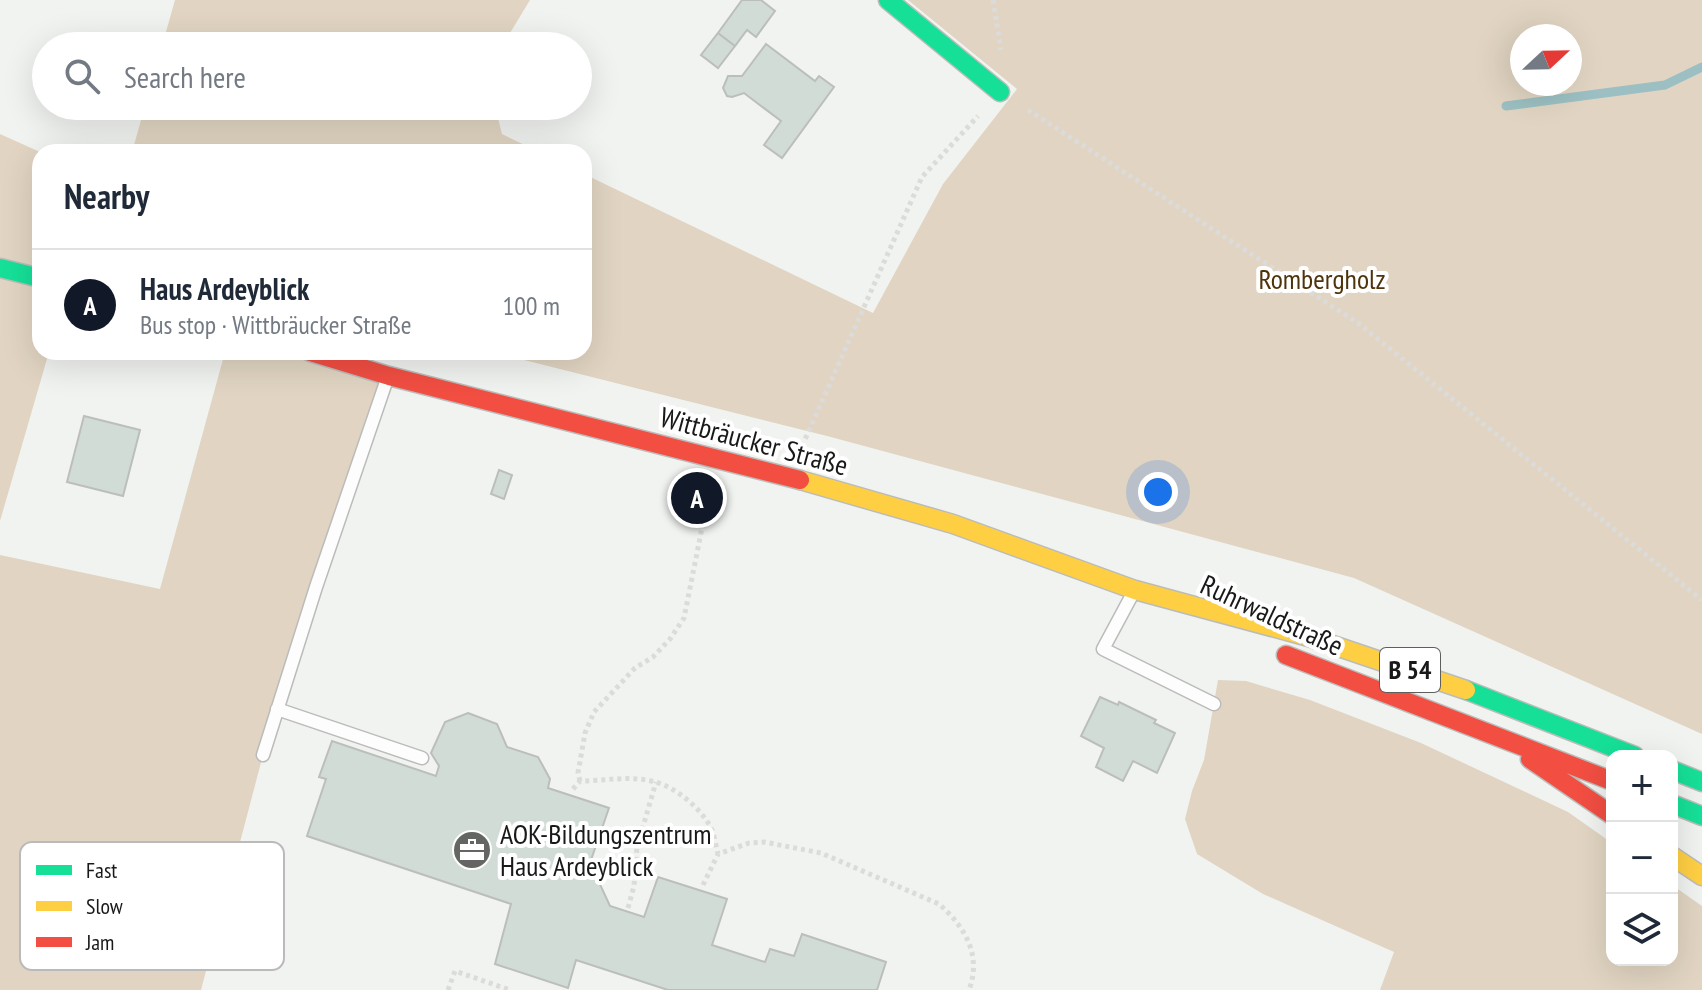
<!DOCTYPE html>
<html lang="en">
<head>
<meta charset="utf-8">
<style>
  body { margin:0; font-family:"PT Sans Narrow",sans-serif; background:#f2f2f3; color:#1f2937 }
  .controls { position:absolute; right:24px; bottom:24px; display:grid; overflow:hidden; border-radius:16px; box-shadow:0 8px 32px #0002 }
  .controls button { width:72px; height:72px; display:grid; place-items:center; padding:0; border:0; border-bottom:2px solid #e0e1e3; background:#fff; color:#1f2937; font:40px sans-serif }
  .compass { position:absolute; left:1510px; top:24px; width:72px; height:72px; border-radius:50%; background:#fff; box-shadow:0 8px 32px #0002; rotate:68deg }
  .you { position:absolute; left:1158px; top:492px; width:28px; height:28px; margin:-20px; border:6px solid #fff; border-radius:50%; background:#1a73e8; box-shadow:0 0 0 12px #1a73e833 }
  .badge { display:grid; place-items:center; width:52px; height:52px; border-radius:50%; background:#111827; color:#fff; font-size:26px; font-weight:700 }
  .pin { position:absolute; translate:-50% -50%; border:4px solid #fff; box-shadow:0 2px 8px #0006 }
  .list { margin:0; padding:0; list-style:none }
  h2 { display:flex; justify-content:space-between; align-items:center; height:104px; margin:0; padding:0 32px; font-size:34px }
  h2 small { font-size:26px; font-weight:400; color:#747a83 }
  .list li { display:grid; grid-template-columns:52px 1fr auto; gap:24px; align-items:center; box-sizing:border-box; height:112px; padding:0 32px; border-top:2px solid #e0e1e3 }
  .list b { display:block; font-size:30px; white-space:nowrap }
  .list p { margin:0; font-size:26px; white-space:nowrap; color:#747a83 }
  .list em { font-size:26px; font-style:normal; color:#747a83 }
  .icon { flex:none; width:44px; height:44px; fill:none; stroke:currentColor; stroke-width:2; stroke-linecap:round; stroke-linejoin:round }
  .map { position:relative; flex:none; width:1702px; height:990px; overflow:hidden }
  .search { position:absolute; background:#fff; box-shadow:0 8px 32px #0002; left:32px; top:32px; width:560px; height:88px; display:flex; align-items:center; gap:20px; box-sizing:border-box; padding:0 28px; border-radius:44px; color:#747a83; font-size:30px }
  .panel { position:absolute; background:#fff; box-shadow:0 8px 32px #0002; left:32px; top:144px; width:560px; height:216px; border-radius:24px }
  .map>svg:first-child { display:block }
</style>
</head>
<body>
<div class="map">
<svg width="1702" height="990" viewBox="0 0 1702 990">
  <rect width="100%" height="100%" fill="#f1f3f0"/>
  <path fill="#e1d4c2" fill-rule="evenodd" d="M175 0H530L502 46H162Z
    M908 0H1702V734L1354 578 827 436 492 352H584V174L873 313 943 184 1017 89ZM1522 36H1570V84H1522Z
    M145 106H495L502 134 539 152H132Z
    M0 134 40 152V352H49L0 521Z
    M225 352H310L389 376 263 755 201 990H0V555L160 589Z
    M1218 680 1246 681 1310 700 1421 743 1568 812 1612 843V960H1672V885L1702 906V990H1380L1394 952 1263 894 1197 854 1185 819 1192 791 1204 760Z"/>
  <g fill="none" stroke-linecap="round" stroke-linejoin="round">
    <path stroke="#9bbfc2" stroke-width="9" d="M1506 106 1665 85 1702 67"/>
  </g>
  <path fill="#d2dcd7" stroke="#bcbebc" stroke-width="2" d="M742 0H761L775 11 756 37 747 30 735 46 718 33Z
    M718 33 735 46 718 68 701 55Z
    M766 44 815 81 819 76 834 87 782 158 764 145 781 121 744 93 732 97 727 96 723 88 728 76H742Z
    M84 416 140 430 123 496 67 482Z
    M499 470 512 475 504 499 491 494Z
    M1100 697 1118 705 1119 702 1156 720 1154 723 1175 733 1157 773 1133 761 1123 781 1096 767 1104 748 1081 736Z
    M468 713 497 724 507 747 538 757 550 779 548 788 609 808 590 863 610 906 644 917 658 877 727 899 712 945 765 962 770 949 794 956 802 934 886 962 877 990H668L576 960 568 988 495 964 511 904 307 836 326 779 319 777 332 741 436 776 439 766 431 753 445 722Z"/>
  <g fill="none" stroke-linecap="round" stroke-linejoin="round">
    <defs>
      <path id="lane" d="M1132 595 1103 649 1214 704
        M277 709 422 758
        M263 755 316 587 386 382"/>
      <path id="fast" d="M888 0 1000 92
        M0 268 40 278
        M1466 690 1635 756
        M1672 770 1702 782
        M1672 804 1702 816"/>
      <path id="slow" d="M800 480 953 524 1135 590 1309 637 1466 690
        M1672 856 1702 876"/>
      <path id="jam" d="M310 352 389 376 800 480
        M1286 655 1612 781
        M1530 759 1612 815"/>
    </defs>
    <use href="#lane" stroke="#bbbcba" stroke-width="15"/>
    <use href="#fast" stroke="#bbbcba" stroke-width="21"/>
    <use href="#slow" stroke="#bbbcba" stroke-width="21"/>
    <use href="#jam" stroke="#bbbcba" stroke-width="21"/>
    <path stroke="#dbdbda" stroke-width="5" stroke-dasharray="4 4" stroke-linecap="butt" d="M993 0 1001 50
      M1028 110 1358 323 1702 600
      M802 446 922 177 978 116
      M580 781 578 773 585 733 594 712 635 668 653 657 670 639 684 618 709 493
      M573 789 580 781C604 781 631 775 655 782 676 787 703 810 712 830 715 837 716 847 718 854
      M703 885 718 854 749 843 764 842 821 853 939 904C965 927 982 955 969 990
      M628 908 634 886 637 847 656 782
      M448 990 455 971 510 990"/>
    <use href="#lane" stroke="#fdfdfd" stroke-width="12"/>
    <use href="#fast" stroke="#16e098" stroke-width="18"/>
    <use href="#slow" stroke="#ffcf43" stroke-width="18"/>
    <use href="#jam" stroke="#f24e42" stroke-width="18"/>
  </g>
  <defs>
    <symbol id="office-disc" viewBox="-11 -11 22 22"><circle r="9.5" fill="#646664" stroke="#fff"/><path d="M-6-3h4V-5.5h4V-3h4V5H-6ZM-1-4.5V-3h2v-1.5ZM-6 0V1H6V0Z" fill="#fff"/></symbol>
  </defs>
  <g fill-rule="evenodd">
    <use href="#office-disc" x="450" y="828" width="44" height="44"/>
  </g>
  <g text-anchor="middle" stroke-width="8" stroke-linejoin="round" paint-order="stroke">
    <rect fill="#fff" stroke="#5d5f5d" stroke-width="2" x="1380" y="648" width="60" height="44" rx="6"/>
    <g font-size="26" font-weight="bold" fill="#181a18">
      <text x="1410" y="679">B 54</text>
    </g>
    <g font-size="28" fill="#4f330a" stroke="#fff">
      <text x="1322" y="289">Rombergholz</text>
    </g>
    <g font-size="28" fill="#181a18" stroke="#fff">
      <text transform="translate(754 441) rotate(15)" y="10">Wittbräucker Straße</text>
      <text transform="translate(1272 615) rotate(25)" y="10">Ruhrwaldstraße</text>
    </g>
    <g font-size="28" fill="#181a18" stroke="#fff" text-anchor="start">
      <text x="500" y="844">AOK-Bildungszentrum<tspan x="500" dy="32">Haus Ardeyblick</tspan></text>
    </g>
  </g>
  <rect x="20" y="842" width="264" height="128" rx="12" fill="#fff" stroke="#bababa" stroke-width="2"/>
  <rect x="36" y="865" width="36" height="10" fill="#16e098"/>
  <rect x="36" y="901" width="36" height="10" fill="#ffcf43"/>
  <rect x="36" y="937" width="36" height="10" fill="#f24e42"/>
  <g font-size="22" fill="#181a18">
    <text x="86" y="878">Fast</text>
    <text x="86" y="914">Slow</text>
    <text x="86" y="950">Jam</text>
  </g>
</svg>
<div class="controls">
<button>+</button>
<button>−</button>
<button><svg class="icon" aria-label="layers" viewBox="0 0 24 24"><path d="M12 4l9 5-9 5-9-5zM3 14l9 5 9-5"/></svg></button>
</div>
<svg class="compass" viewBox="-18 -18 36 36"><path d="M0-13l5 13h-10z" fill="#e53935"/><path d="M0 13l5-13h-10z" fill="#747a83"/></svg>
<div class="you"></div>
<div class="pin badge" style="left:697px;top:498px">A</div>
<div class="search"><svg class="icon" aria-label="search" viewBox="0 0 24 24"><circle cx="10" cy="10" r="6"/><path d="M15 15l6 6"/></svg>Search here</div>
<section class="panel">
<h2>Nearby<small></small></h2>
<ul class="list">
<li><span class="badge">A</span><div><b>Haus Ardeyblick</b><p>Bus stop · Wittbräucker Straße</p></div><em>100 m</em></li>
</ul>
</section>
</div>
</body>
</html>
